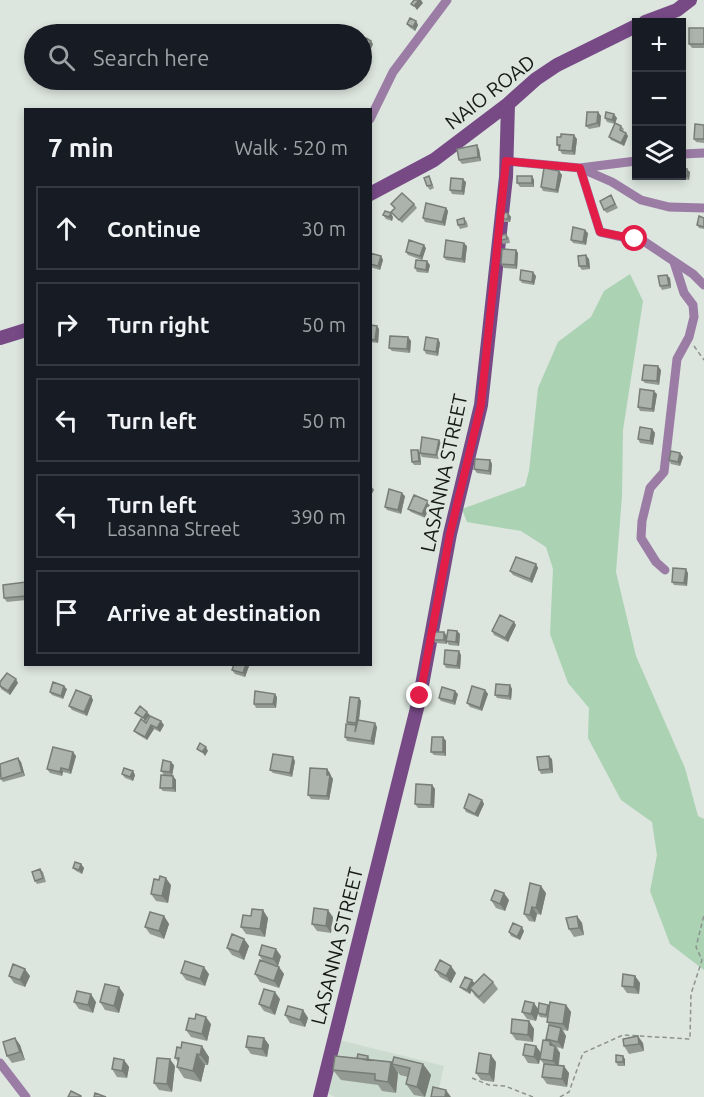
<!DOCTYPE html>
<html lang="en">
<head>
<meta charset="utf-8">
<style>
  body { margin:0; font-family:Ubuntu,sans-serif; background:#20242c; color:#f1f3f6 }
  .controls { position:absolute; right:18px; top:18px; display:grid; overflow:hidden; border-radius:0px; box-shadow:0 3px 9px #0003 }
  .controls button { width:54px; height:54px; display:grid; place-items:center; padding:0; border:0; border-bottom:2px solid #363941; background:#171b24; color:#f1f3f6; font:30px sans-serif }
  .stop { position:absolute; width:18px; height:18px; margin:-14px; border:4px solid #e11d48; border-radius:50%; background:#fff }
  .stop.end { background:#e11d48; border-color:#fff; box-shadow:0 2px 6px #0008 }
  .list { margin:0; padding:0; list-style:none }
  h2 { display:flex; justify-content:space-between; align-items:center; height:78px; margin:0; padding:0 24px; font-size:26px }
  h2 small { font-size:20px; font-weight:400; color:#9ea1a6 }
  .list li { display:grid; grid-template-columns:39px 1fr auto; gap:18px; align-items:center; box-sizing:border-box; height:84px; margin:0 12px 12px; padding:0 12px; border:2px solid #363941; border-radius:0px }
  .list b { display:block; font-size:22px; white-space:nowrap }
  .list p { margin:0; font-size:20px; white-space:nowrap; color:#9ea1a6 }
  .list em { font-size:20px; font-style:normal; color:#9ea1a6 }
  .icon { flex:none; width:33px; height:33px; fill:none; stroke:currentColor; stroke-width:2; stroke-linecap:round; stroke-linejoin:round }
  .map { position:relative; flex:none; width:704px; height:1097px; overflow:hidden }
  .search { position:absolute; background:#171b24; box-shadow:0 3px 9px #0003; left:24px; top:24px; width:348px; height:66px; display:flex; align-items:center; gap:15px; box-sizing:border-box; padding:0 21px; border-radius:33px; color:#9ea1a6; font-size:22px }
  .panel { position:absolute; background:#171b24; box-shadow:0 3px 9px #0003; left:24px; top:108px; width:348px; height:558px; border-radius:0px }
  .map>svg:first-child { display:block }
</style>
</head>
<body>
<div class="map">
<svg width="704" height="1097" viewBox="0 0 704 1097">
  <rect width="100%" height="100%" fill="#dce5de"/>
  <path fill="#ccdbcf" d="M335 1039 444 1066 437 1097H335L323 1091Z"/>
  <path fill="#abd2b3" d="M630 274 643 301 623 430 622 496 616 572 636 656 685 768 698 816 704 819V970L670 944 650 891 657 855 652 822 621 800 588 738 589 708 568 683 550 634 553 569 546 547 521 531 467 522 462 509 525 486 529 471 538 388 558 342 591 317 604 291Z"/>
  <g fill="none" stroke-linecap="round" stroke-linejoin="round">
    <path stroke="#8d938e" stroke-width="1.5" stroke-dasharray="4.5 3" stroke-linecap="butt" d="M694 346 704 360
      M472 1078 489 1085 505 1086 533 1097
      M560 1097 569 1092 583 1053 623 1035 690 1039 691 994 702 960 696 947 704 915"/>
    <path stroke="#9b7ca5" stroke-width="9" d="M370 119 393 72 447 0
      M682 154 704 153
      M506 161 580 168 612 182 641 200 669 207 704 208
      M636 161 580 168 600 232 645 242 693 274 704 285
      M665 570 656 562 641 538 642 521 650 488 664 472 677 359 689 337 694 317 693 305 684 293 674 262
      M0 1063 26 1097"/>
    <path stroke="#774a86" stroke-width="14" d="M645 22 677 10 690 0
      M370 194 434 160 508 104 536 79 557 65 636 26
      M0 338 26 330
      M320 1097 420 696 450 534 481 405 506 177 508 104"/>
  </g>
  <path fill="#939a94" d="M416 21 418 25 415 31 409 27 407 24Z
    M704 28V48H692L689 44Z
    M598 112 601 116 600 127 589 129 586 126Z
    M605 118H617L615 123 621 126 624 129 623 131 628 136 624 146 611 140 609 137 615 124 607 122Z
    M704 125V143L696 142 694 139Z
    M577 139 575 155 562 154 557 145Z
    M479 149 481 161 462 164 459 160Z
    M559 171 562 175 558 193 543 191 541 187Z
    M690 172 689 180 682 179 680 176Z
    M429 176 434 188 430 190 427 186Z
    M532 176 534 180V187H520L517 183Z
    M466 182 464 195 452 194 450 190Z
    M613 199 618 208 607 213 604 210Z
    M391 204H414L417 208 402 223 391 212 395 209Z
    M446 208 448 211 445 226 425 222 423 218Z
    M508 213 511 217 510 222H503L501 219Z
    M383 215 393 217 392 221 386 219Z
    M464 218 467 222 468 227 460 229 458 225Z
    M704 218V229L699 228 697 225Z
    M588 233 586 245 573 243 571 240Z
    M506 234 509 238 510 243 503 244 501 240Z
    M467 246 465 263 446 260 444 257Z
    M426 248 422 260 408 255 406 252Z
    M516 250 518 253 517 269 504 268 501 264Z
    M370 253 381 256 383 260 380 270 370 267Z
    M589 259 590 269 582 270 579 266Z
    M430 265 428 273 417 272 415 268Z
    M536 276 534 285 522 283 520 280Z
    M670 278 671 288 662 290 660 286Z
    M370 325 379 329 378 343 370 342Z
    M408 337 411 341 410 353 392 351 389 348Z
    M438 339 440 343 438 356 426 354 424 350Z
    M661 370 659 385 645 383 642 380Z
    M657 394 654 412 640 411 638 407Z
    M652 429 655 433 653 445 640 443 638 439Z
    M439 440 441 443 439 459 422 457 420 453Z
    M418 450 420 453 421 465H414L412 462Z
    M680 453 683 457 680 466 671 464 669 460Z
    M490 460 492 464 491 475 477 473 474 469Z
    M405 496 401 514 387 510 385 507Z
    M428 501 430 504 425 518 411 512 408 509Z
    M536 564 538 568 532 583 513 575 510 571Z
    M688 573 687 586 674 585 672 582Z
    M26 582V600L7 602 4 598Z
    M516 625 508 642 494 635 492 631Z
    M457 631 460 634 459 646 449 645 447 642V644L436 643 433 640 447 636Z
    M461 655 460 669 446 668 444 664Z
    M234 664H248L249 666 245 677 235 674 232 670Z
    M0 682 18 683 10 695 1 689Z
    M510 685 512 689 511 700 497 698 495 695Z
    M67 689 63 699 52 695 50 692Z
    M485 690 488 694 482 711 470 707 467 703Z
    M458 694 455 705 441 701 439 698Z
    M91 696 93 700 87 716 72 710 69 706Z
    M277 697 276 708H256L254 704Z
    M359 698 361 701 359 720 377 727 374 745 347 741 345 737 348 724 347 722Z
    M146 723 164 725 160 732 154 729 147 740 137 734 134 731Z
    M443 737 446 741V756L434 755 431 752Z
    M73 752 76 756 71 774 63 772 62 776 50 773 47 769Z
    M18 758 21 762 25 776 3 782 1 779Z
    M552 759 553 773 541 774 539 770Z
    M295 761 292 777 273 773 270 770Z
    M174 765 172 776 164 775 161 771Z
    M327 769 333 779 329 800 311 799 308 795Z
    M133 771 135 775 133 781 125 778 122 774Z
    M173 776 176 780V792L163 791 160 788Z
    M432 785 435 789 434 808H418L415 804Z
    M482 800 484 804 478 817 466 812 464 808Z
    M81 864 84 868 82 874 76 871 73 868Z
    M40 869 43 872 46 882 37 884 35 881Z
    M171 885 168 903 156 901 151 894Z
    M546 893 541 915 537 914 535 922 529 921 524 914Z
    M491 900H509L505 911 496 908Z
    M164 916 169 924 164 939 150 934 145 927Z
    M251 916 268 918 265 937 246 934 241 927Z
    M577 916 582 923 584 935 574 937 569 929Z
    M333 917 331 933 317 931 312 924Z
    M524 931 520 940 511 936 509 932Z
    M244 939 249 946 244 960 232 955 227 948Z
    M259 955 281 956 278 966 284 974 279 988 260 982 255 974 263 961Z
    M435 970 456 973 451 983 440 977Z
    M181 973 209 974 205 986 186 980Z
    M9 976H30L25 987 14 983Z
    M635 976 640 983 639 994 627 993 622 986Z
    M472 980 475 984 493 982 498 989 484 1004 475 996 471 990 470 994 463 990 460 987Z
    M124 994 119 1013 105 1010 100 1002Z
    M280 999 275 1015 264 1011 259 1004Z
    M74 1002H96L93 1013 79 1009Z
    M548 1005 550 1007 566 1005 571 1012 568 1031 563 1030 566 1036 563 1049 557 1047 560 1053 559 1065 569 1073 567 1087 547 1084 542 1077 544 1064 540 1059 547 1040 546 1039 550 1026 547 1022 548 1018 540 1017 538 1014 536 1021 527 1019 522 1012 538 1010Z
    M303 1010 308 1018 305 1027 290 1023 285 1015Z
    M529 1021 534 1029 533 1042 516 1040 511 1033Z
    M211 1024 207 1041 191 1037 186 1030Z
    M15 1038 20 1045 25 1060 12 1063 7 1056Z
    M264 1038 269 1045 267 1057 251 1054 246 1047Z
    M643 1043 644 1051 629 1054 624 1046Z
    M536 1046 541 1053 539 1064 528 1063 523 1055Z
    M177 1047 209 1057 208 1065H205L201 1082 184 1078 177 1067 178 1062 175 1058Z
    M368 1056 370 1060 391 1062 398 1073 396 1093 382 1091 378 1085 341 1080 333 1070 357 1058Z
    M625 1059V1066H618L616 1062Z
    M124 1060 129 1067 127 1078 117 1077 112 1069Z
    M496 1062 494 1082 481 1080 476 1073Z
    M392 1064H423L431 1075 425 1097 414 1095 406 1084 408 1077 400 1075Z
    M175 1066 172 1092 159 1090 154 1083Z"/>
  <path fill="#787d78" d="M419 0H421L423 3 417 10 414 6Z
    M416 21 418 25 415 31 413 27Z
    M371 41 373 44 371 49 368 45Z
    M598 112 601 116 600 127 597 123Z
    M614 114 617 118 615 124 612 120Z
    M626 133 628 136 624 146 621 143Z
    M574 135 577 139 575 155 572 151Z
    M477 145 479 149 481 161 478 157Z
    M687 169 690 172 689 180 687 176Z
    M559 171 562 175 558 193 556 190Z
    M532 176 534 180V187L532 183Z
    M463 179 466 182 464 195 462 191Z
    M446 208 448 211 445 226 442 222Z
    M391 213 393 217 392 221 389 217Z
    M508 213 511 217 510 222 508 219Z
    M585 230 588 233 586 245 583 242Z
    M464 243 467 246 465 263 462 259Z
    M424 245 426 248 422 260 420 256Z
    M516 250 518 253 517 269 515 265Z
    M586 255 589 259 590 269 587 266Z
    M381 256 383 260 380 270 378 266Z
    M427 261 430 265 428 273 426 270Z
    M533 272 536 276 534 285 532 282Z
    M667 275 670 278 671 288 669 285Z
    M377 326 379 329 378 343 375 340Z
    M408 337 411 341 410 353 407 349Z
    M438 339 440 343 438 356 436 352Z
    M658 366 661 370 659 385 657 381Z
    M654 391 657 394 654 412 652 409Z
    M652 429 655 433 653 445 650 441Z
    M439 440 441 443 439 459 436 455Z
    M418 450 420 453 421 465 419 461Z
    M680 453 683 457 680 466 678 462Z
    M490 460 492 464 491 475 489 471Z
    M371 486 374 490 370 497V487Z
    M402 493 405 496 401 514 398 510Z
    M428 501 430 504 425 518 422 514Z
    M536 564 538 568 532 583 530 579Z
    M686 569 688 573 687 586 684 583Z
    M514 622 516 625 508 642 505 638Z
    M457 631 460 634 459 646 456 642Z
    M444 632 447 636V644L444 640Z
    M459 651 461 655 460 669 457 666Z
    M246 664H248L249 666 245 677 243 673Z
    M16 679 18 683 10 695 8 691Z
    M510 685 512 689 511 700 509 696Z
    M64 686 67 689 63 699 61 696Z
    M485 690 488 694 482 711 480 708Z
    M455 691 458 694 455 705 453 701Z
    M275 694 277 697 276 708 273 704Z
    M91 696 93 700 87 716 84 712Z
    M359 698 361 701 358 727 356 723Z
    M147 712 150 715 145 722 143 718Z
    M161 721 164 725 160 732 157 728Z
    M375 723 377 727 374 745 371 741Z
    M151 725 154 729 147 740 145 737Z
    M443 737 446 741V756L443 752Z
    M206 747 208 751 205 756 202 752Z
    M73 752 76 756 71 774 69 770Z
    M549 756 552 759 553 773 550 769Z
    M293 757 295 761 292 777 290 773Z
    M18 758 21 762 25 776 22 772Z
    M171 762 174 765 172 776 170 772Z
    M61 768 63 772 62 776 60 772Z
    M327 769 330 773V779V775L333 779 329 800 327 796Z
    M133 771 135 775 133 781 130 777Z
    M173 776 176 780V792L173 788Z
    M432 785 435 789 434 808 431 805Z
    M482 800 484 804 478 817 475 814Z
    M81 864 84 868 82 874 79 870Z
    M166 878 171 885 168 903 162 896Z
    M541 886 546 893 541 915 536 908Z
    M504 893 509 900 505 911 500 904Z
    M532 907 537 914 535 922 530 915Z
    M263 910 268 918 265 937 260 929Z
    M328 910 333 917 331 933 326 926Z
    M164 916 169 924 164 939 159 931Z
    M577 916 582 923 584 935 579 928Z
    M522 927 524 931 520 940 517 937Z
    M244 939 249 946 244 960 239 952Z
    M276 949 281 956 278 966 273 959Z
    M451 966 456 973 451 983 446 976Z
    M204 967 209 974 205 986 200 979Z
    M279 967 284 974 279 988 274 981Z
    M25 969 30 976 25 987 20 980Z
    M635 976 640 983 639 994 634 987Z
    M472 980 475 984 470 994 467 990Z
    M119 987 124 994 119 1013 114 1006Z
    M275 992 280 999 275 1015 270 1008Z
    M91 994 96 1002 93 1013 88 1005Z
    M534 1003 539 1010 536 1021 531 1014Z
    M566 1005 571 1012 568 1031 563 1024Z
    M303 1010 308 1018 305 1027 300 1020Z
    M206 1017 211 1024 207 1041 202 1034Z
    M529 1021 534 1029 533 1042 528 1035Z
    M561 1028 566 1036 563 1049 558 1042Z
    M638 1036 643 1043 644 1051 639 1044Z
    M15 1038 20 1045 25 1060 20 1052Z
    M264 1038 269 1045 267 1057 262 1049Z
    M550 1041 560 1053 558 1068 553 1061 550 1045Z
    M202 1046 209 1057 208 1065 200 1055Z
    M536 1046 541 1053 539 1064 534 1057Z
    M197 1054 205 1065 201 1082 193 1071Z
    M491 1055 496 1062 494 1082 489 1074Z
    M623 1056 625 1059V1066L623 1062Z
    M170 1059 175 1066 172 1092 167 1084Z
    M124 1060 129 1067 127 1078 122 1071Z
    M391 1062 398 1073 396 1093 388 1082Z
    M423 1064 431 1075 425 1097 417 1087Z
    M564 1066 569 1073 567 1087 562 1079Z
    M446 1090 451 1097H445Z"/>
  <path fill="#abb3ac" stroke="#787d78" stroke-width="1.5" d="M414 0H419L414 6 411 4Z
    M410 18 416 21 413 27 407 24Z
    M689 28H704V44H689Z
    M366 38 371 41 368 45 363 43Z
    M587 112H598L597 123 586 126Z
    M606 112 614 114 612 120 605 118Z
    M615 123 621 126 620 130 626 133 621 143 609 137Z
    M695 124 704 125V139H694Z
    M561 134 574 135 572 151 559 150 560 145H557V137H561Z
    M477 145 478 157 459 160 457 149Z
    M544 168 559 171 556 190 541 187Z
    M681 168 687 169V176L681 175Z
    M429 176 432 185 427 186 424 178Z
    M517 176H532V183H517Z
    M451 178 463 179 462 191 450 190Z
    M402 193 414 204 399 220 391 212 395 208 391 204Z
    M611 195 615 204 604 210 600 201Z
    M426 203 446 208 442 222 423 218Z
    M385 211 391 213 389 217 383 215Z
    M501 213H508V219H501Z
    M699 216 704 218V227L697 225Z
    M464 218 465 224 458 225 457 220Z
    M573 227 585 230 583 242 571 240Z
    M506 234 507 239 501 240 499 236Z
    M409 240 424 245 420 256 406 252Z
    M446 240 464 243 462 259 444 257Z
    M502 249 516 250 515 265 501 264Z
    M370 253 381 256 378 266 370 264Z
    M586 255 587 266H579L578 256Z
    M416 260 427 261 426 270 415 268Z
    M521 270 533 272 532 282 520 280Z
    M667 275 669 285 660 286 658 276Z
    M370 325 377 326 375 340 370 339Z
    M390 336 408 337 407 349 389 348Z
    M426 337 438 339 436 352 424 350Z
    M644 365 658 366 657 381 642 380Z
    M640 389 654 391 652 409 638 407Z
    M640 427 652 429 650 441 638 439Z
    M422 437 439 440 436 455 420 453Z
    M411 450H418L419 461 412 462Z
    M671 451 680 453 678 462 669 460Z
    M475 459 490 460 489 471 474 469Z
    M389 489 402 493 398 510 385 507Z
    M414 495 428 501 422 514 408 509Z
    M516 557 536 564 530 579 510 571Z
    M673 568 686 569 684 583 672 582Z
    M26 582V596L4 598 3 585Z
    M500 615 514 622 505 638 492 631Z
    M448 630 457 631 456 642 446 641Z
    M433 632H444V640H433Z
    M445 650 459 651 457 666 444 664Z
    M234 664H246L243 673 232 670Z
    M7 673 16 679 8 691 0 686V682Z
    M53 682 64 686 61 696 50 692Z
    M496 684 510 685 509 696 495 695Z
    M472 686 485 690 480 708 467 703Z
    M442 687 455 691 453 701 439 698Z
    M76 690 91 696 84 712 69 706Z
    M255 691 275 694 273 704H254Z
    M350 697 359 698 356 723 347 722Z
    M140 706 147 712 143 718 135 713Z
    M150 716 161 721 157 728 151 725 145 737 134 731 141 719 146 723Z
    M358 720 375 723 371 741 345 737 346 724 356 725 355 732Z
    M432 737H443V752H431Z
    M200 743 206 747 202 752 197 749Z
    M53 747 73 752 69 770 61 768 60 772 47 769Z
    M273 754 293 757 290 773 270 770Z
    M549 756 550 769 539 770 537 757Z
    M18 758 22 772 1 779 0 764Z
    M163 760 171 762 170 772 161 771Z
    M124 768 133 771 130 777 122 774Z
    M310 768 327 769V775H330L327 796 308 795Z
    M161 775 173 776V788H160Z
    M416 784 432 785 431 805 415 804Z
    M469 794 482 800 475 814 464 808Z
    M75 862 81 864 79 870 73 868Z
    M40 869 43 878 35 881 32 872Z
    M160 876 166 878 162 896 151 894 154 879 159 880Z
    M530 883 541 886 536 908 532 907 530 915 524 914Z
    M495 890 504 893 500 904 491 900Z
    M314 908 328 910 326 926 312 924Z
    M252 909 263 910 260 929 241 927 243 915 251 916Z
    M150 912 164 916 159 931 145 927Z
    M577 916 579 928 569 929 566 918Z
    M513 923 522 927 517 937 509 932Z
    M232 934 244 939 239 952 227 948Z
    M262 945 276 949 273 959 259 955Z
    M260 960 279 967 274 981 255 974Z
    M440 960 451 966 446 976 435 970Z
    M185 961 204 967 200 979 181 973Z
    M13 964 25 969 20 980 9 976Z
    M484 974 493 982 479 997 470 988Z
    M623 974 635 976 634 987 622 986Z
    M465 977 472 980 467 990 460 987Z
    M105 984 119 987 114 1006 100 1002Z
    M264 989 275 992 270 1008 259 1004Z
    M77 991 91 994 88 1005 74 1002Z
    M525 1001 534 1003 531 1014 522 1012Z
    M550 1002 566 1005 563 1024 547 1022Z
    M539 1003 548 1005 546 1015 538 1013Z
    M288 1006 303 1010 300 1020 285 1015Z
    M196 1014 206 1017 202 1034 186 1030 189 1018 195 1019Z
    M512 1019 529 1021 528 1035 511 1033Z
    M549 1025 561 1028 558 1042 546 1039Z
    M248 1036 264 1038 262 1049 246 1047Z
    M638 1036 639 1044 624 1046 623 1039Z
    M15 1038 20 1052 7 1056 3 1042Z
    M543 1040 550 1041V1045L555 1046 553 1061 540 1059Z
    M182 1042 202 1046 200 1055 197 1054 193 1071 177 1067 179 1058H175L177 1047 181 1048Z
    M525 1044 536 1046 534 1057 523 1055Z
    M479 1053 491 1055 489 1074 476 1073Z
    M358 1054 368 1056 367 1060 357 1058Z
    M616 1055 623 1056V1062H616Z
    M335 1056 391 1062 388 1082 375 1080V1074L333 1070Z
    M394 1057 423 1064 417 1087 406 1084 410 1068 392 1064Z
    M114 1058 124 1060 122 1071 112 1069Z
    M157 1058 170 1059 167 1084 154 1083Z
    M544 1064 564 1066 562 1079 542 1077Z
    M433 1087 446 1090 445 1097H431Z
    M71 1091 81 1096V1097H68Z
    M95 1093 106 1097H94Z"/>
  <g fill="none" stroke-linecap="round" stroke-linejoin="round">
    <path stroke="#e11d48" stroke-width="8" d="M420 696 450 534 481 405 506 161 580 168 600 232 635 239"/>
  </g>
  <g text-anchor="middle" stroke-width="6" stroke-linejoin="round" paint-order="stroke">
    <g font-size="20" fill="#171a18" stroke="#dce5de">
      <text transform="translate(490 92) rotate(-38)" y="7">NAIO ROAD</text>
      <text transform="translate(444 473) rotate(-78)" y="7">LASANNA STREET</text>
      <text transform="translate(337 946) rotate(-76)" y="7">LASANNA STREET</text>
    </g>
  </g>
</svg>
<div class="controls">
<button>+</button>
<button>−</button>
<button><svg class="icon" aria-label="layers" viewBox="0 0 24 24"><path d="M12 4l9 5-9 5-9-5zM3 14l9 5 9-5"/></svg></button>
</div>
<div class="stop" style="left:635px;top:239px"></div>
<div class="stop end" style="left:420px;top:696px"></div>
<div class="search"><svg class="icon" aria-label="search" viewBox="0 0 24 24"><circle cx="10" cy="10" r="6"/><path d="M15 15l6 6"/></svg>Search here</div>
<section class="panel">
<h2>7 min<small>Walk · 520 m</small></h2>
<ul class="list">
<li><svg class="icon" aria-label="ahead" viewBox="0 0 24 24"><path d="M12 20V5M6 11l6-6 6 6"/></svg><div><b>Continue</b></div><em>30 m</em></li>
<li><svg class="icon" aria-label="right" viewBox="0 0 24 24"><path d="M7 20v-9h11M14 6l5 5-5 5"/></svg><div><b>Turn right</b></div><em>50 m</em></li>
<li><svg class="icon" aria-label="left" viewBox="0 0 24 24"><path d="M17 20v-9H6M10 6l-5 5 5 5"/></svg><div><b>Turn left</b></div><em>50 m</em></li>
<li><svg class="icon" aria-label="left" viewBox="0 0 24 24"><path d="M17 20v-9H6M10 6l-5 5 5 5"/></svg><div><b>Turn left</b><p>Lasanna Street</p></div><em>390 m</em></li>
<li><svg class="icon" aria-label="arrive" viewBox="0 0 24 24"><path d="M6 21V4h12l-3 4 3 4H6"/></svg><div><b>Arrive at destination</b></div></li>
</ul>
</section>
</div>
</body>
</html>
